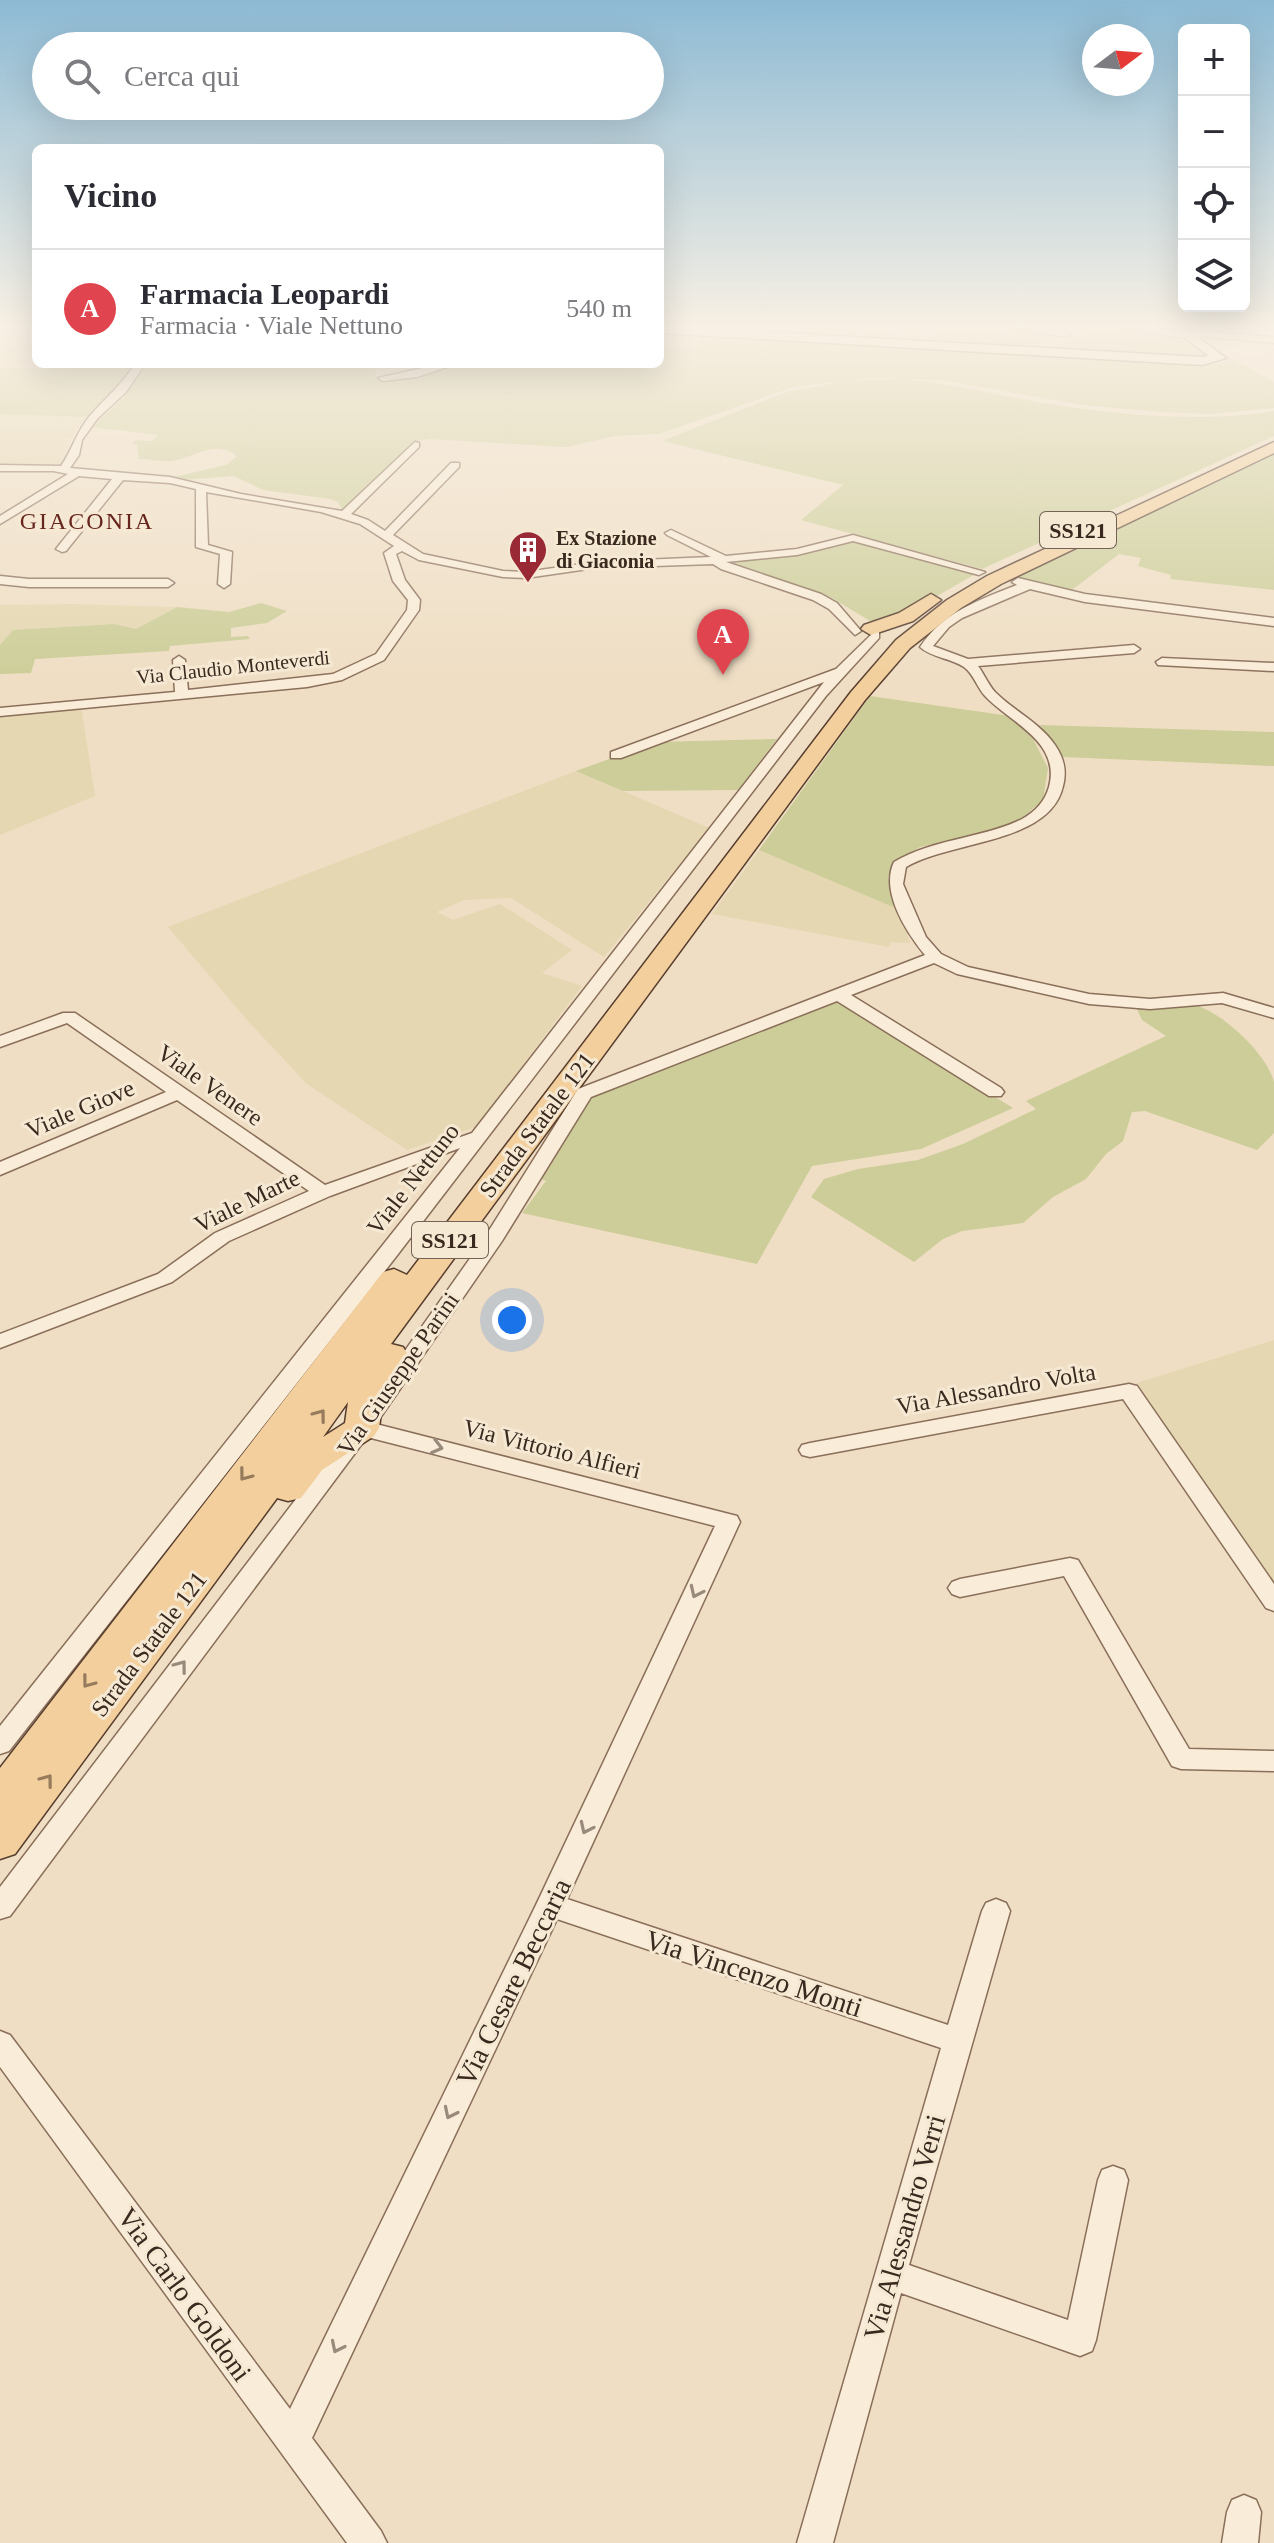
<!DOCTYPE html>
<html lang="it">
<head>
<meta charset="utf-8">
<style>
  body { margin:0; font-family:Georgia,serif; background:#f2f2f3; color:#2b2b33 }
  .controls { position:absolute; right:24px; top:24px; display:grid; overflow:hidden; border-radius:12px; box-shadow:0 8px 32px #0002 }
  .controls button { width:72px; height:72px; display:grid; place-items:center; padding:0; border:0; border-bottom:2px solid #e1e1e2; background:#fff; color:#2b2b33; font:40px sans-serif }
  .compass { position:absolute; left:1082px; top:24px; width:72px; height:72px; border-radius:50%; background:#fff; box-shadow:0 8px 32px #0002; rotate:74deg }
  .you { position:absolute; left:512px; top:1320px; width:28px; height:28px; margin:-20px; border:6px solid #fff; border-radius:50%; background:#1a73e8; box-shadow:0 0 0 12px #1a73e833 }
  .badge { display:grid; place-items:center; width:52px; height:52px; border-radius:50%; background:#2563eb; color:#fff; font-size:26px; font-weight:700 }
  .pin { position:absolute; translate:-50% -66px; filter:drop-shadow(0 2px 4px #0008) }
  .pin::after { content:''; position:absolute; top:42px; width:28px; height:24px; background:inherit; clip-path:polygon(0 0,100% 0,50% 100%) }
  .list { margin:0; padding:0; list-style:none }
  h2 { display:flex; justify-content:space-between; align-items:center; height:104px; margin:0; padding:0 32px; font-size:34px }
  h2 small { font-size:26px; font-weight:400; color:#7c7c81 }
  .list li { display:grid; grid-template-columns:52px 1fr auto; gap:24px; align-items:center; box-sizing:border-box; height:120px; padding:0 32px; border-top:2px solid #e1e1e2 }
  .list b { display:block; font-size:30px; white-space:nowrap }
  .list p { margin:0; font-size:26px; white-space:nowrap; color:#7c7c81 }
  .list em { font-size:26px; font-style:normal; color:#7c7c81 }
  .icon { flex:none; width:44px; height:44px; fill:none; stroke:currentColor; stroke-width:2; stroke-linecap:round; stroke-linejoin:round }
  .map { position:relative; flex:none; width:1274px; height:2543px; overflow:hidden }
  .search { position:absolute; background:#fff; box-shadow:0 8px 32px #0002; left:32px; top:32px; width:632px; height:88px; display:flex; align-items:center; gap:20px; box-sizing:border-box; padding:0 28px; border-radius:44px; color:#7c7c81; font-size:30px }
  .panel { position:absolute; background:#fff; box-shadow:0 8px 32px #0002; left:32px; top:144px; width:632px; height:224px; border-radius:12px }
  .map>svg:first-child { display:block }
</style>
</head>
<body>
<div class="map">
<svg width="1274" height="2543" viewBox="0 0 1274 2543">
  <rect width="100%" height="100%" fill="#efdec4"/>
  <path fill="#e4d7b1" d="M0 348H36V364H135L132 368 0 367Z
    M0 414 79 417 91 416 76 429 72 438 65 439 70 441 62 465 0 467Z
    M73 604 177 607 136 629 114 624 13 630 0 645V605Z
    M81 706 95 796 0 835V714Z
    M576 771 709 828 604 957 511 898 464 900 437 912 453 920 500 904 572 950 542 973 582 986 476 1127 407 1150 307 1084 248 1021 168 927Z
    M759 850 900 910 910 943 891 942 889 947 712 914Z
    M1274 1340V1590L1136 1390 1137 1383Z"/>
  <path fill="#cccd98" d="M800 326H881V328L919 330 921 326H992L1057 335 1036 349 929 343 932 330H920L916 342 794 335Z
    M1089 326 1169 335 1180 338 1207 355 1201 358 1052 350Z
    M722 334 1216 363 1226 362 1229 357 1274 382V408L1209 414 1160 412 1083 405 941 380 874 378 793 387 659 434 615 436 566 447 428 439 414 442 343 511 338 502 331 499 263 490 234 476 182 480 174 477 226 465 237 456C214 438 194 459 171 461 160 462 149 459 139 459L137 444H132L136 440 152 441 158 435 91 427 124 398 147 364H376L375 378 418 375 457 364H660V347L694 349 702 337 719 338Z
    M0 368H132L123 383 91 416 80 417 0 414Z
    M904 379C950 383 992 394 1037 402 1113 414 1197 424 1274 411V436L982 569 801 520 843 485 662 441 786 392 848 381Z
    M1274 454V590L1170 579 1171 575 1138 566 1141 558 1119 554 1068 593 1011 577Z
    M852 541 859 542 977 573 906 614 875 624 832 598 732 564 737 560Z
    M261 603 287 611 267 623 231 628V637L248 636 250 639 170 646 169 651 35 659 31 673 0 674V645L13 630 114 624 136 629 177 607 229 612Z
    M870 696 1010 716 1033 739 1048 768 1043 800 1020 820 975 835 920 847 893 865 888 877 890 889 900 910 759 850Z
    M1040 725 1274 732V766L1063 757Z
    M777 739 738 790 623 791 576 771 656 742Z
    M834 999 843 1002 1013 1108 921 1149 812 1166 757 1264 522 1213 546 1181 539 1178 588 1096Z
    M1195 1005C1223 1013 1267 1054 1274 1082 1274 1096 1274 1118 1274 1133L1257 1150 1145 1111 1132 1112 1123 1141 1106 1154 1086 1179 1053 1197 1023 1223 962 1231 943 1239 914 1262 811 1197 824 1179 858 1169 918 1160 963 1144 1036 1109 1026 1101 1166 1036 1142 1020 1136 1007Z"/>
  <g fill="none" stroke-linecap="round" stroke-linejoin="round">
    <defs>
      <path id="street" d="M0 326 15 331 11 334 0 329Z
        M1001 326H1021L1071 334 1067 337Z
        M1109 326 1274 337V343L1197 336 1193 339Z
        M135 364H145L126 392 97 419 82 440 79 455 70 468 170 477 241 494 342 511 415 442 419 443V447L351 514 368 520 385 531 451 463H459V467L393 535 423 554 503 571 526 572 595 562 711 557 667 535 665 533 671 530 726 556 797 549 853 535 985 572 979 575 853 541 797 555 726 562 821 594 837 603 861 631 855 635 829 609 813 600 721 569 713 564 595 568 526 578 503 577 419 560 402 551 396 554 405 580 420 600 419 610 384 660 342 680 307 687 0 716V708L175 692 173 660 179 656 185 660 188 690 333 674 376 654 407 610 408 600 393 581 384 553 394 546 360 524 321 512 206 492 208 545 232 552 230 584 224 588 218 584 220 554 196 547V489L170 483 123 480 66 551 62 552 56 549 112 479 79 476 0 524V516L68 474 54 471H0V465L61 466C72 450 76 433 89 417 105 398 121 386 135 364Z
        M441 364H456L417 377 383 381 378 378Z
        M0 576 29 579H168L174 583 168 587H29L0 584Z
        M1018 578 1085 594 1274 618V626L1085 602 1030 589 962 618 949 627 933 646 968 659 1134 645 1140 649 1134 653 978 666C984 674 988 684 995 692 1014 711 1039 722 1055 745 1064 758 1067 771 1063 786 1050 844 952 840 906 867L903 884 926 937 941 954 968 967 1089 994 1150 999 1223 993 1274 1008V1018L1222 1003 1150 1009 1089 1004 957 974 934 963 851 995 1001 1088 1004 1092 1001 1096H989L837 1001 591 1097 502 1241 376 1424 737 1516 740 1522 567 1899 948 2025 982 1911 986 1903 996 1899 1006 1903 1010 1911 909 2265 1068 2320 1098 2180 1102 2170 1113 2166 1124 2170 1128 2180 1096 2340 1092 2351 1080 2356 901 2293 833 2543H797L941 2048 557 1919 312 2438 381 2531 387 2543H347L0 2067V2031L10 2035 290 2409 536 1905 715 1526 367 1437 10 1916 0 1919V1887L354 1423 483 1240 578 1089 925 955C906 932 880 891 894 862 934 838 981 839 1022 819 1035 812 1045 801 1049 787 1061 742 1011 723 986 697 977 688 974 674 964 667 951 658 932 658 920 647 943 612 979 600 1017 585L1012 582Z
        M875 631 879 632V638L826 696 395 1258 9 1751 0 1754V1726L460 1148 330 1196 229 1241 172 1282 0 1348V1334L158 1274 215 1233 309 1191 177 1100 0 1175V1162L166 1092 67 1023 0 1047V1036L63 1013H75L325 1185 472 1133 824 682 621 758H611V752L836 669Z
        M1162 658 1274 663V671L1158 665 1156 662Z
        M1129 1384 1137 1386 1274 1584V1611L1266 1608 1123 1399 810 1457 802 1455 799 1450 802 1445 810 1443Z
        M1070 1558 1078 1560 1189 1749 1274 1751V1771L1181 1769 1172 1766 1064 1576 960 1597 952 1594 948 1588 952 1582 960 1579Z
        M1244 2495 1256 2500 1261 2512 1258 2543H1222L1227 2512 1232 2500Z"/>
      <path id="secondary" d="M660 326 1202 357 1209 356 1186 339 1193 326H1205L1199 338 1226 358 1202 365 660 333Z"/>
      <path id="primary" d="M1274 442V453L1001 584 961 608 910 648 865 700 391 1344 403 1347 408 1355 384 1390 379 1428 374 1436 322 1470 301 1498 288 1501 277 1498 15 1854 0 1859V1768L383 1272 394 1269 407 1275 851 692 896 640 947 600 987 576ZM348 1402 345 1423 323 1437Z
        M931 594 941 600 913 621 871 635 861 629 864 625 899 613Z"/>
    </defs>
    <use href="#street" stroke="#8a6f5a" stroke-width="3"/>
    <use href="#secondary" stroke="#6b503d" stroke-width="3"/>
    <use href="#primary" stroke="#573d2e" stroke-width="3"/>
    <use href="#street" fill="#f9ecd8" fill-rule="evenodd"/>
    <use href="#secondary" fill="#f9ecd8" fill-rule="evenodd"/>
    <use href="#primary" fill="#f2cf9c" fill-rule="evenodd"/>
  </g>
  <defs><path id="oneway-chevron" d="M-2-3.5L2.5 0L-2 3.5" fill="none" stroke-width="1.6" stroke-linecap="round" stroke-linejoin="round" transform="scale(2)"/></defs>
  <g stroke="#967c5d">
    <use href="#oneway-chevron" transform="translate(320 1415) rotate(-53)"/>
    <use href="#oneway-chevron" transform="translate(245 1475) rotate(127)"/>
    <use href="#oneway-chevron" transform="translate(88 1682) rotate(127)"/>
    <use href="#oneway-chevron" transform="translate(47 1780) rotate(-53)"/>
  </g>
  <g stroke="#998a7b">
    <use href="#oneway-chevron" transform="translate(437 1447) rotate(14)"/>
    <use href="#oneway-chevron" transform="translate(696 1592) rotate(115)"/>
    <use href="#oneway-chevron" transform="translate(181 1666) rotate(-53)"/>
    <use href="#oneway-chevron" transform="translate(586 1828) rotate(115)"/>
    <use href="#oneway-chevron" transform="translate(450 2113) rotate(116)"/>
    <use href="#oneway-chevron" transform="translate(337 2347) rotate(116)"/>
  </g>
  <linearGradient id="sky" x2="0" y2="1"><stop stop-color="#8dbad4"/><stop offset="0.48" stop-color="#f8f0e4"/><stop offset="1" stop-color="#f8f0e4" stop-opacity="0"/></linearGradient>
  <rect width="1274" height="682" fill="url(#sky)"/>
  <defs>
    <symbol id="building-pin" viewBox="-11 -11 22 30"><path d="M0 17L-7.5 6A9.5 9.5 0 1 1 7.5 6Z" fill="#992935" stroke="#f6e9d4"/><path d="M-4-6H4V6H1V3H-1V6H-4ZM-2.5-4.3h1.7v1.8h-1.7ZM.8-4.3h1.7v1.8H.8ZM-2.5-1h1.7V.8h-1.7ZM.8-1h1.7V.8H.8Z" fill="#fff"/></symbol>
  </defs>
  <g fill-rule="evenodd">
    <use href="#building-pin" x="506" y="528" width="44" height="60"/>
  </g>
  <g text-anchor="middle" stroke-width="6" stroke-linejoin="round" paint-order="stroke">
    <g font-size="20" font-weight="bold" fill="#39291e" stroke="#f6e9d4" text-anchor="start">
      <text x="556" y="545">Ex Stazione<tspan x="556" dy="23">di Giaconia</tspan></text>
    </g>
    <g font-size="20" fill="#39291e" stroke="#f6e9d4">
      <text transform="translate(233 667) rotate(-6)" y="7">Via Claudio Monteverdi</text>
    </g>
    <g fill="#f6e9d4" stroke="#726355" stroke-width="2">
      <rect x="1040" y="512" width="76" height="36" rx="6"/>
      <rect x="412" y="1222" width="76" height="36" rx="6"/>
    </g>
    <g font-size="22" font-weight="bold" fill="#39291e">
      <text x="1078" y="538">SS121</text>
      <text x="450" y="1248">SS121</text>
    </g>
    <g font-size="24" letter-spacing="2" fill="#66251d" stroke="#f6e9d4">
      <text x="87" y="529">GIACONIA</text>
    </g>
    <g font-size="24" fill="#39291e" stroke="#f6e9d4">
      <text transform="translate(210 1085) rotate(35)" y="8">Viale Venere</text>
      <text transform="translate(80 1109) rotate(-23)" y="8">Viale Giove</text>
      <text transform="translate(537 1125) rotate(-53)" y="8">Strada Statale 121</text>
      <text transform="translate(413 1179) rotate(-52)" y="8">Viale Nettuno</text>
      <text transform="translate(247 1201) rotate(-26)" y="8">Viale Marte</text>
      <text transform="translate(398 1374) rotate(-55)" y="8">Via Giuseppe Parini</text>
      <text transform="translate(996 1389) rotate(-10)" y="8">Via Alessandro Volta</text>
      <text transform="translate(552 1449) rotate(14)" y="8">Via Vittorio Alfieri</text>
      <text transform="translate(149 1644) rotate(-53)" y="8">Strada Statale 121</text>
    </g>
    <g font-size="28" fill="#39291e" stroke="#f6e9d4">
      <text transform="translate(754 1973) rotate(18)" y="10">Via Vincenzo Monti</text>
      <text transform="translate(513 1982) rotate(-64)" y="10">Via Cesare Beccaria</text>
      <text transform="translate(904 2227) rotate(-74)" y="10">Via Alessandro Verri</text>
      <text transform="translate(185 2294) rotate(54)" y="10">Via Carlo Goldoni</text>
    </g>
  </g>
</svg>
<div class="controls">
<button>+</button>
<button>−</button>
<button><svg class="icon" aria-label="locate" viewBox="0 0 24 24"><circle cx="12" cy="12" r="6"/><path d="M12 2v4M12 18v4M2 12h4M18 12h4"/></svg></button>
<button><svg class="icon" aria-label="layers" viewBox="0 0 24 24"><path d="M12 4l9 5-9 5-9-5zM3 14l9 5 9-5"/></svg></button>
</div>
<svg class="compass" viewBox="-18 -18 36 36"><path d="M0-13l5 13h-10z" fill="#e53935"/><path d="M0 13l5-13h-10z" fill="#7c7c81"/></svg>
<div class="you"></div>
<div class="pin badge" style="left:723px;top:675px;background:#e0444e">A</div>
<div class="search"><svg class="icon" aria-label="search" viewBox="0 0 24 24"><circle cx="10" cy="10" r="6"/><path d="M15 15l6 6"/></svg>Cerca qui</div>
<section class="panel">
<h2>Vicino<small></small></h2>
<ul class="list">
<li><span class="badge" style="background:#e0444e">A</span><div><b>Farmacia Leopardi</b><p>Farmacia · Viale Nettuno</p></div><em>540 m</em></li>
</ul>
</section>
</div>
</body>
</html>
